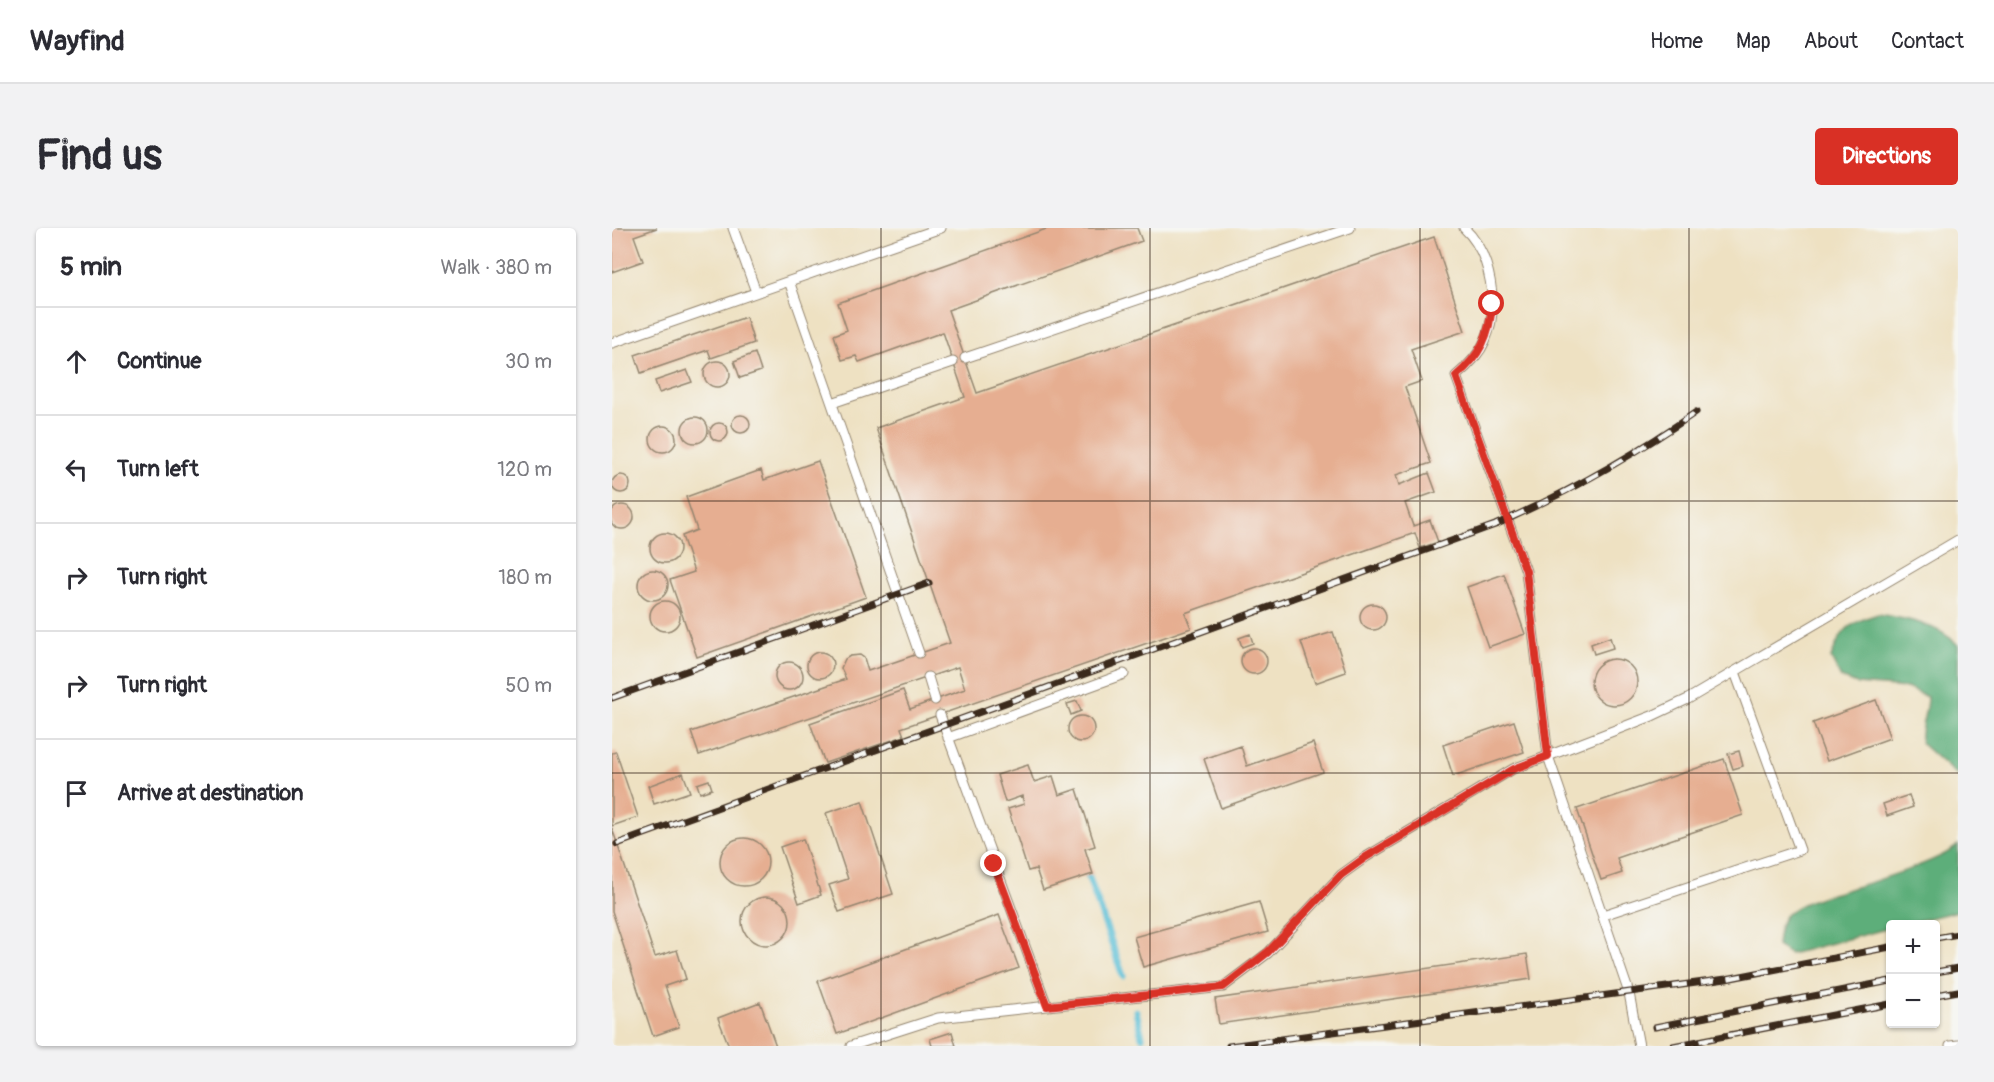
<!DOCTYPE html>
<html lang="en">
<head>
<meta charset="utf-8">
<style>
  body { margin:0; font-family:Pangolin,sans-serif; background:#f2f2f3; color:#2b2b33 }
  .controls { position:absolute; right:18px; bottom:18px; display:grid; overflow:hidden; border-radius:6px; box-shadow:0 2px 4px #0004 }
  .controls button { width:54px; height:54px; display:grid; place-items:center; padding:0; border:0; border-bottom:2px solid #e1e1e2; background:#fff; color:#2b2b33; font:30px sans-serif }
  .stop { position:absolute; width:18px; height:18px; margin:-14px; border:4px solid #d93025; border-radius:50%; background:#fff }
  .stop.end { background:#d93025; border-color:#fff; box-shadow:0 2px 6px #0008 }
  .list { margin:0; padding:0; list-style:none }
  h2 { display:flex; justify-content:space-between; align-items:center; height:78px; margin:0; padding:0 24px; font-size:26px }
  h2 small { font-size:20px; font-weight:400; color:#7c7c81 }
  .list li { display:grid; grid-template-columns:39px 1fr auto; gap:18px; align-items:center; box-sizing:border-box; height:108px; padding:0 24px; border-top:2px solid #e1e1e2 }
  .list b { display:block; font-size:22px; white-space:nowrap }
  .list em { font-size:20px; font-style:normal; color:#7c7c81 }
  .icon { flex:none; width:33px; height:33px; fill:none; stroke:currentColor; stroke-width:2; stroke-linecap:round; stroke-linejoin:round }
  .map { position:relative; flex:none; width:1346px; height:818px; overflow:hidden; border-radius:6px }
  header { display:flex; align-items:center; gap:36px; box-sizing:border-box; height:84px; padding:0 30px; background:#fff; border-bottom:2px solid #e1e1e2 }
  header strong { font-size:28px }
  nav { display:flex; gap:33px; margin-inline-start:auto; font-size:21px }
  .intro { display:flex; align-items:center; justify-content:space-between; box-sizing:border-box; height:144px; padding:0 36px }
  h1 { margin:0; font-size:42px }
  .button { padding:15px 27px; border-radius:6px; background:#d93025; color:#fff; font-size:21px; font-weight:700 }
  main { display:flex; gap:36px; padding:0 36px }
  aside { flex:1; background:#fff; border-radius:6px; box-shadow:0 2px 4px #0004 }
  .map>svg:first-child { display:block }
</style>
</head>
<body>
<header>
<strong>Wayfind</strong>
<nav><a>Home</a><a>Map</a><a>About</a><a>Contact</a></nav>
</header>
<div class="intro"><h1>Find us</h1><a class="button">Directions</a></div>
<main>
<aside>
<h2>5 min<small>Walk · 380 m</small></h2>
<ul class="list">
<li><svg class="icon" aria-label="ahead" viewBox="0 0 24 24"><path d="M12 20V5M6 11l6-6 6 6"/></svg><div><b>Continue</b></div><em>30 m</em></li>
<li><svg class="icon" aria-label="left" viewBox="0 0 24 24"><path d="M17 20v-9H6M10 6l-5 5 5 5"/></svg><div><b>Turn left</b></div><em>120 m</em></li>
<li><svg class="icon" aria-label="right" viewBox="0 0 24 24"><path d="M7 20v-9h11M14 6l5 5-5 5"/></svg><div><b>Turn right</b></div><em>180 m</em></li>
<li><svg class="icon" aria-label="right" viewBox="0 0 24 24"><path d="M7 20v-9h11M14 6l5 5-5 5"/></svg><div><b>Turn right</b></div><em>50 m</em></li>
<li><svg class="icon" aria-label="arrive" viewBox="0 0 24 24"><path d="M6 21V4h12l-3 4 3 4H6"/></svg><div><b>Arrive at destination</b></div></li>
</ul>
</aside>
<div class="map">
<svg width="1346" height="818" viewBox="0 0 1346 818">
  <rect width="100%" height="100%" fill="#f6f6f2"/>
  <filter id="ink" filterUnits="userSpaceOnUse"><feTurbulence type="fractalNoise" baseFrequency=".0167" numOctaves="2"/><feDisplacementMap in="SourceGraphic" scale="12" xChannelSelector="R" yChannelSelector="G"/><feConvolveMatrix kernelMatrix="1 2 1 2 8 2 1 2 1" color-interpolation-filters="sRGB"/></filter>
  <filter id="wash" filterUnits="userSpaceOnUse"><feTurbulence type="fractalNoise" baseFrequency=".008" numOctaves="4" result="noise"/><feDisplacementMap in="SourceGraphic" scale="24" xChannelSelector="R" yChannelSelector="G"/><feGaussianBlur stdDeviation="1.35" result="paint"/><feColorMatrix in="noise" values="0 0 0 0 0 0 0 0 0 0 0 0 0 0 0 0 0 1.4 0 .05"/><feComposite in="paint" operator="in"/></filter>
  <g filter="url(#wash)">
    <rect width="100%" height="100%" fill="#eee1c2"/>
    <path fill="#5dae7a" stroke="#4c6c4c" stroke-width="1.5" d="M1266 386C1294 391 1326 396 1346 417V548L1309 515C1307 499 1315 486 1315 469L1295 460 1245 456 1229 450 1219 430C1229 401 1237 395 1266 386Z
      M1346 617V683L1293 696H1278V700L1178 726 1165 718C1166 709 1167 694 1174 687 1189 673 1211 669 1230 663 1255 656 1330 633 1346 617Z"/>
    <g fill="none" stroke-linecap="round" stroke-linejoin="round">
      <path stroke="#57bed5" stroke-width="7" d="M476 647 511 748
        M524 783 530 809"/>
    </g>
    <g id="blocks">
      <path fill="#e6ae91" d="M0 0H45L22 8 31 33 0 44Z
        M437 0H525L530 13 336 82 365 165 822 9 853 103 799 121 810 153 793 159 819 235 784 247 787 257 817 245 824 264 793 275 801 298 818 292 826 314 808 320 803 305 573 385 579 400 289 500 292 508 213 535 198 495 291 462 298 481 353 461 346 439 87 527 79 504 234 451 229 440 233 431 238 428 248 427 252 430 256 443 338 415 264 200 353 169 331 104 247 134 244 128 230 132 222 107 235 102 226 75Z
        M134 89 142 115 99 130 96 122 29 145 23 127Z
        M143 125 149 143 128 150 122 133Z
        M92 146a13 13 0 1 1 26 0a13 13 0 1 1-26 0Z
        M75 142 80 154 47 165 43 153Z
        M120 196a9 9 0 1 1 18 0a9 9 0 1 1-18 0Z
        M70 202a13 13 0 1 1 26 0a13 13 0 1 1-26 0Z
        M98 204a9 9 0 1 1 18 0a9 9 0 1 1-18 0Z
        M38 211a13 13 0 1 1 26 0a13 13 0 1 1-26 0Z
        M206 233 254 369 85 429 58 352 82 344 70 308 85 302 74 269 149 242 152 252Z
        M0 256a9 9 0 1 1 18 0a9 9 0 1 1-18 0Z
        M-2 289a12 12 0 1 1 24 0a12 12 0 1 1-24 0Z
        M38 320a15 15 0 1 1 30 0a15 15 0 1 1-30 0Z
        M26 357a15 15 0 1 1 30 0a15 15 0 1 1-30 0Z
        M892 346 913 406 876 419 855 359Z
        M38 388a15 15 0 1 1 30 0a15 15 0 1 1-30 0Z
        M748 389a13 13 0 1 1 26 0a13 13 0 1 1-26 0Z
        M721 404 734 444 703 455 689 414Z
        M638 406 641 415 630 419 627 410Z
        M998 409 1001 420 982 426 979 416Z
        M629 433a13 13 0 1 1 26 0a13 13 0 1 1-26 0Z
        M195 437a13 13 0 1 1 26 0a13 13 0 1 1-26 0Z
        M979 454a23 23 0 1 1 46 0a23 23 0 1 1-46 0Z
        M163 448a14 14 0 1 1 28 0a14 14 0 1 1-28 0Z
        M1264 472 1278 510 1215 533 1201 495Z
        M465 473 469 483 459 487 455 476Z
        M456 501a13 13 0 1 1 26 0a13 13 0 1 1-26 0Z
        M902 493 912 524 841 548 831 517Z
        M701 515 711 544 609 580 592 531 629 518 635 538Z
        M1127 523 1131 538 1121 541 1116 526Z
        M4 524 26 589 0 598V525Z
        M1112 531 1131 587 1005 630 1010 645 989 652 965 581Z
        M416 537 422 554 441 548 447 567 465 561 483 618 473 621 481 646 431 662 424 641 416 643 396 581 412 576 410 568 393 574 385 547Z
        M71 545 78 564 42 576 36 558Z
        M97 552 100 561 88 565 85 556Z
        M1297 567 1301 579 1275 588 1271 576Z
        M250 573 281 666 227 684 217 657 236 651 214 585Z
        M0 600 43 729 65 722 74 751 53 758 67 799 41 808 0 683Z
        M108 634a24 24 0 1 1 48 0a24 24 0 1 1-48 0Z
        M191 611 209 667 187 675 168 619Z
        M130 693a24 24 0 1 1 48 0a24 24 0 1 1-48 0Z
        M647 674 656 704 531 739 522 709Z
        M387 687 407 740 225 806 206 753Z
        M915 726 919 751 607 796 603 771Z
        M148 774 164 818H117L106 790Z
        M340 804 344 818H320L318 811Z"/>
    </g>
  </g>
  <g filter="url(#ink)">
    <use href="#blocks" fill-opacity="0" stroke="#948670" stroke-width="1.5"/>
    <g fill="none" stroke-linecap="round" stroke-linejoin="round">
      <defs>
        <path id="lane" d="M121 0 144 64
          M852 0C879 25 888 79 873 113 867 127 856 138 844 148L914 343 936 528 1040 488 1076 471 1346 312
          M177 53 307 425
          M0 115 329 0
          M353 130 738 0
          M220 175 341 134
          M316 449 323 472
          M328 487 435 778
          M336 510 512 446
          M991 687 1188 622 1123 444
          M239 818 326 790 611 759 656 725 729 647 754 629 901 541 936 528 1017 765 1027 818
          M1338 818 1346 817"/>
      </defs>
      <use href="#lane" stroke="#948670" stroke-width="11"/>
      <use href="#lane" stroke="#fff" stroke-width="9"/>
      <defs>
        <path id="rail" d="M0 470 317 355
          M5 616 883 297C955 265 1020 229 1084 184
          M1324 710 1346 706
          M1324 744 1346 740
          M1324 767 1346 763
          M1043 799 1278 753
          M617 818 1114 751 1278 719
          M1061 818 1278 776"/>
      </defs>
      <use href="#rail" stroke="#3b2a1e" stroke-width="7"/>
      <use href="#rail" stroke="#f6f6f2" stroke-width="4.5" stroke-dasharray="14" stroke-linecap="butt"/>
    </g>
  </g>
  <g fill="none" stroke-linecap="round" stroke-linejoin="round" filter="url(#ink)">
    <path stroke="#d93025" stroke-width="8" d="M382 636 435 778 611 759 656 724 729 647 754 629 902 541 936 528 914 343 844 148C868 128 878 107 880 76"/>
  </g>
  <path fill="none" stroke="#3b2a1e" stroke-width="1.5" stroke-opacity="0.55" d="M269 0V818M538 0V818M808 0V818M1077 0V818M0 273H1346M0 545H1346"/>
</svg>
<div class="controls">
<button>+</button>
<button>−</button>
</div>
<div class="stop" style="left:880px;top:76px"></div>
<div class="stop end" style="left:382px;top:636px"></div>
</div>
</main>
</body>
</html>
